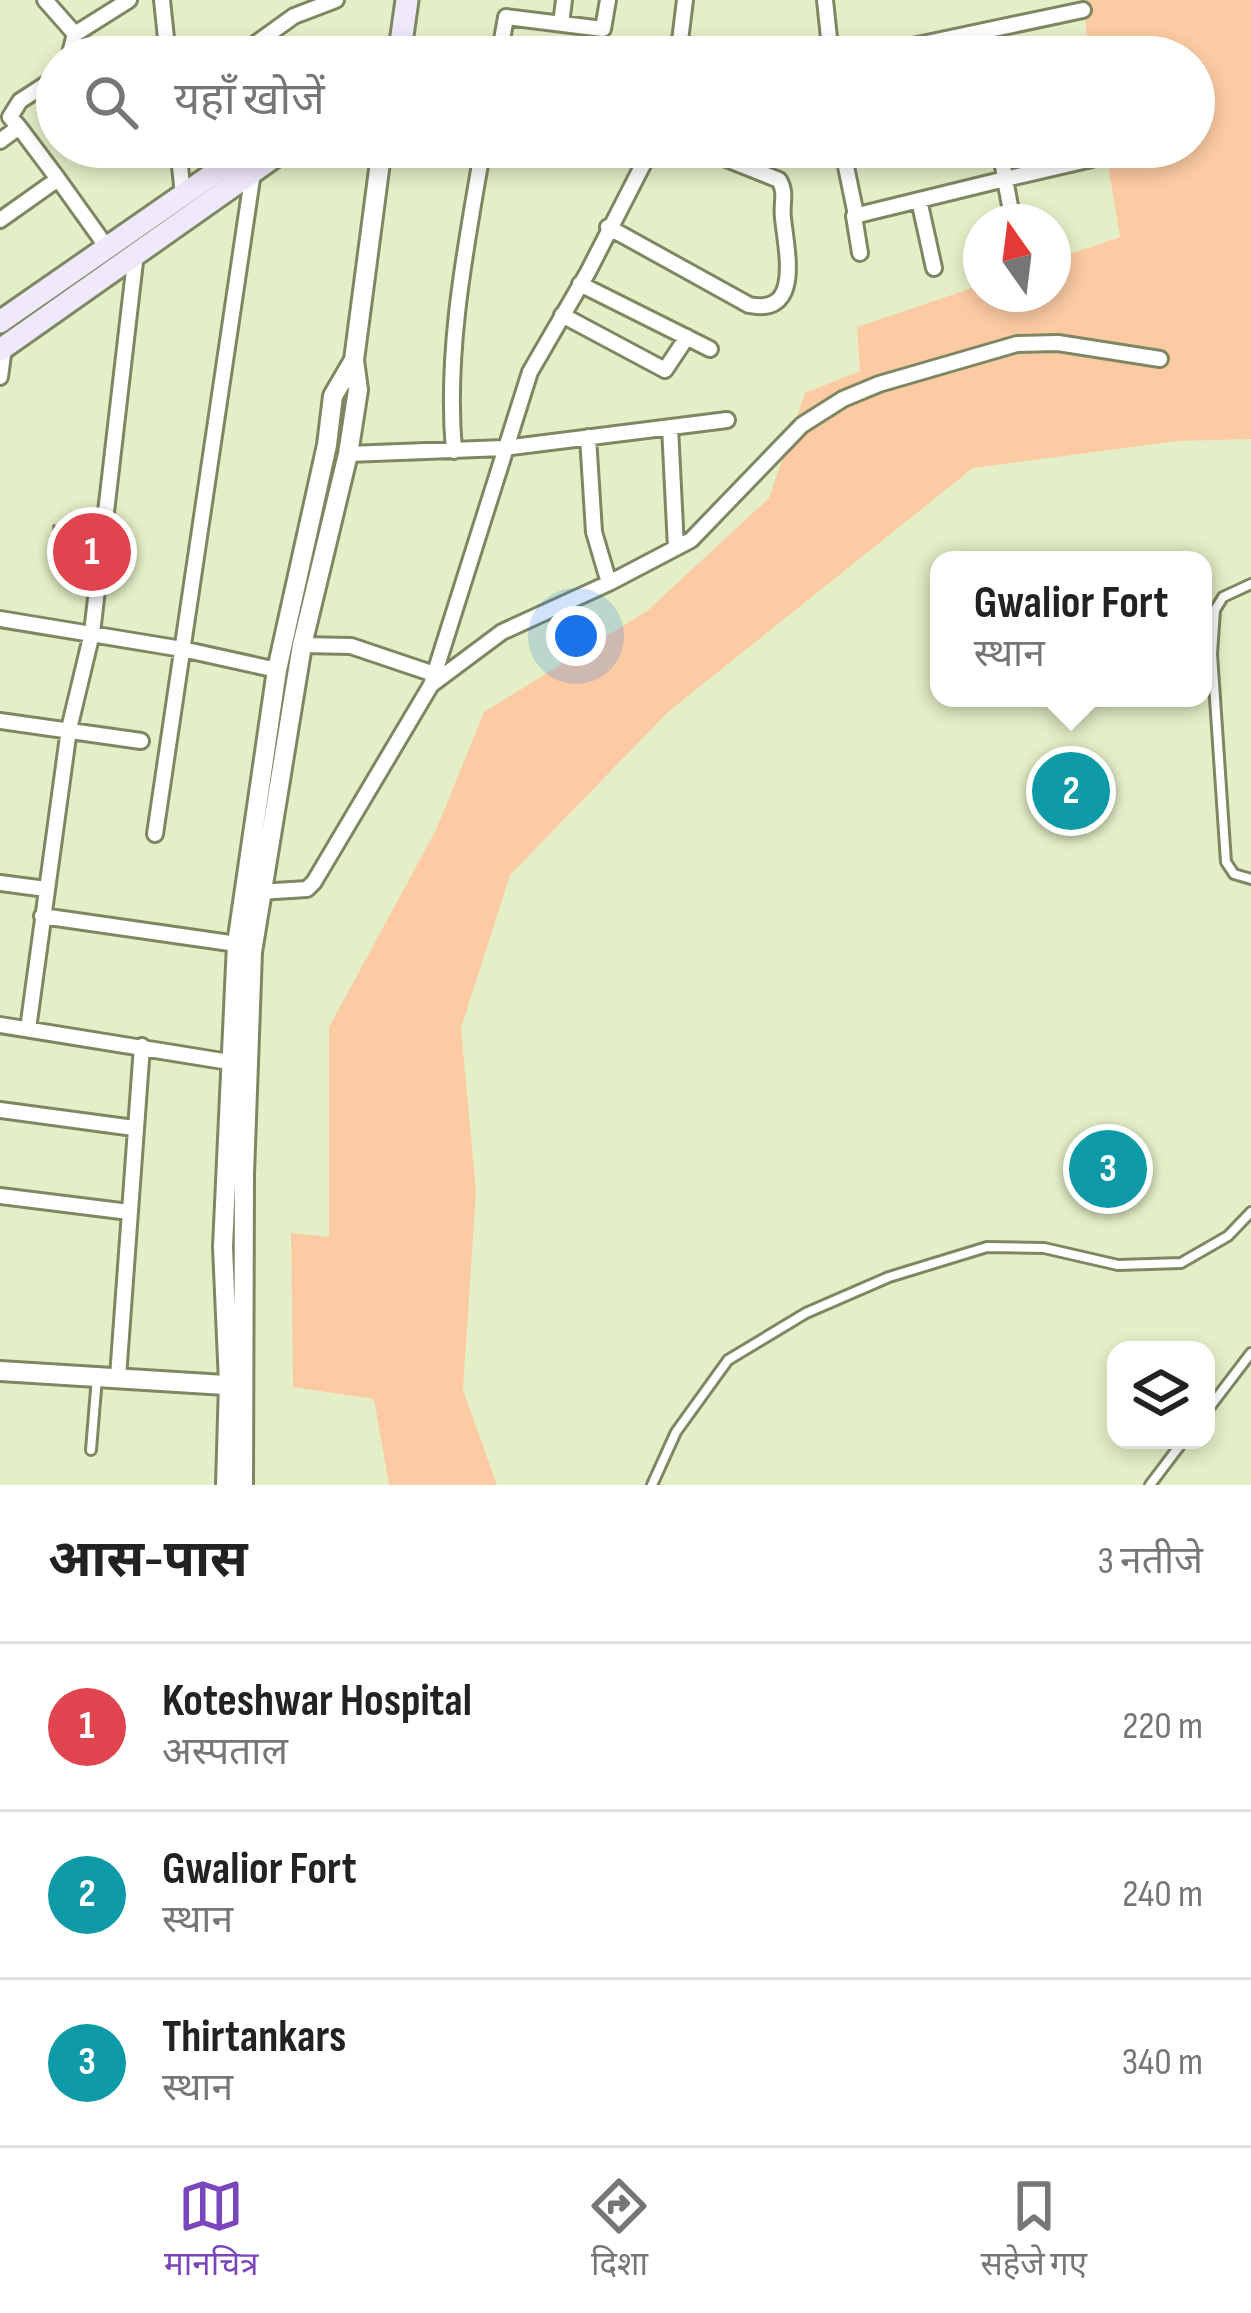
<!DOCTYPE html>
<html lang="hi">
<head>
<meta charset="utf-8">
<style>
  body { margin:0; font-family:"Sofia Sans Condensed","Noto Sans Devanagari",sans-serif; background:#f6f6f6; color:#222 }
  .controls { position:absolute; right:36px; bottom:36px; display:grid; overflow:hidden; border-radius:24px; box-shadow:0 6px 18px #0003 }
  .controls button { width:108px; height:108px; display:grid; place-items:center; padding:0; border:0; border-bottom:3px solid #e0e0e0; background:#fff; color:#222; font:60px sans-serif }
  .compass { position:absolute; left:963px; top:204px; width:108px; height:108px; border-radius:50%; background:#fff; box-shadow:0 6px 18px #0003; rotate:346deg }
  .you { position:absolute; left:576px; top:636px; width:42px; height:42px; margin:-30px; border:9px solid #fff; border-radius:50%; background:#1a73e8; box-shadow:0 0 0 18px #1a73e833 }
  .badge { display:grid; place-items:center; width:78px; height:78px; border-radius:50%; background:#7a46bd; color:#fff; font-size:39px; font-weight:700 }
  .pin { position:absolute; translate:-50% -50%; border:6px solid #fff; box-shadow:0 3px 12px #0006 }
  .popup { position:absolute; left:930px; top:551px; width:282px; height:156px; box-sizing:border-box; display:grid; place-content:center; border-radius:24px; background:#fff; filter:drop-shadow(0 3px 9px #0005); font-size:39px; white-space:nowrap; color:#767676 }
  .popup b { font-size:45px; color:#222 }
  .popup::after { content:''; position:absolute; left:50%; top:100%; margin-left:-24px; border:24px solid transparent; border-top-color:#fff }
  .list { margin:0; padding:0; list-style:none }
  h2 { display:flex; justify-content:space-between; align-items:center; height:156px; margin:0; padding:0 48px; font-size:51px }
  h2 small { font-size:39px; font-weight:400; color:#767676 }
  .list li { display:grid; grid-template-columns:78px 1fr auto; gap:36px; align-items:center; box-sizing:border-box; height:168px; padding:0 48px; border-top:3px solid #e0e0e0 }
  .list b { display:block; font-size:45px; white-space:nowrap }
  .list p { margin:0; font-size:39px; white-space:nowrap; color:#767676 }
  .list em { font-size:39px; font-style:normal; color:#767676 }
  .icon { flex:none; width:66px; height:66px; fill:none; stroke:currentColor; stroke-width:2; stroke-linecap:round; stroke-linejoin:round }
  .map { position:relative; flex:none; width:1251px; height:1485px; overflow:hidden }
  .search { position:absolute; background:#fff; box-shadow:0 6px 18px #0003; left:36px; right:36px; top:36px; height:132px; display:flex; align-items:center; gap:30px; box-sizing:border-box; padding:0 42px; border-radius:66px; color:#767676; font-size:45px }
  .sheet { height:660px; background:#fff }
  nav { display:flex; justify-content:space-around; align-items:center; box-sizing:border-box; height:168px; border-top:3px solid #e0e0e0; background:#fff; font-size:33px; color:#767676 }
  nav a { display:grid; justify-items:center; gap:6px }
  nav .on { color:#7a46bd }
  .map>svg:first-child { display:block }
</style>
</head>
<body>
<div class="map">
<svg width="1251" height="1485" viewBox="0 0 1251 1485">
  <rect width="100%" height="100%" fill="#e4efc7"/>
  <path fill="#fccba3" d="M1083 0H1251V439L1178 441 973 468 668 712 510 875 461 1028 476 1191 463 1390 497 1485H389L374 1399 293 1387 291 1233 329 1237V1027L436 830 484 712 647 611 769 498 805 393 860 371 857 327 981 285V294H1053V260L1120 237 1105 147H1194V57H1089Z"/>
  <path fill="#cfa3af" stroke="#926974" stroke-width="3" d="M54 526 93 530 89 560 51 557Z"/>
  <g fill="none" stroke-linecap="round" stroke-linejoin="round">
    <defs>
      <path id="service" d="M1251 584 1223 597 1215 610 1212 654 1226 862 1234 874 1251 879
        M1206 1412 1251 1353
        M91 1450 97 1377
        M652 1485 676 1432 728 1360 806 1313 889 1277 987 1247 1044 1248 1118 1265 1181 1263 1228 1236 1251 1212
        M1150 1485 1184 1440"/>
      <path id="minor" d="M45 0 75 34 129 0
        M162 0 168 57
        M825 0 831 57
        M561 24 564 0
        M983 32 987 57
        M69 57 75 34
        M237 57 294 16 336 0
        M499 57 506 17 603 29 608 0
        M678 57 685 0
        M861 57 1083 10
        M19 127 10 117 20 101 57 77
        M0 141 19 127 58 179
        M178 147 183 195
        M780 147 803 155
        M842 147 856 215
        M919 200 934 268
        M0 220 58 179 106 246
        M1013 222 1005 179 1092 159
        M608 227 749 305C803 316 786 250 783 218 781 203 787 193 779 180L696 147
        M860 253 854 216 1005 179 1000 147
        M580 284 710 349
        M562 315 665 370 687 337
        M0 377 4 347
        M670 427 676 548
        M454 451C445 350 466 246 483 147
        M348 454 504 448 727 420
        M609 583 691 540 802 425 843 399 879 384 1017 344 1058 343 1160 359
        M0 619 182 649 277 670
        M302 645 351 646 434 674
        M431 685 502 632 609 583 594 532 588 437
        M0 721 141 741
        M155 834 253 172
        M0 883 46 889
        M259 892 307 889 314 882 431 685 530 372 588 272 652 147
        M42 916 237 944
        M0 1025 229 1062
        M28 1029 69 729 92 633 136 253
        M0 1110 134 1128
        M0 1196 129 1212
        M118 1377 142 1046"/>
      <path id="tertiary" d="M0 1371 241 1386
        M226 1485 229 1383 223 1247 237 944 277 670 327 445 333 396 354 360
        M243 1485 244 1174 252 952 302 645 348 454 358 390 354 360 382 147"/>
      <path id="secondary" d="M399 57 407 0
        M0 322 252 147
        M0 350 288 147"/>
    </defs>
    <use href="#service" stroke="#7d8762" stroke-width="14"/>
    <use href="#minor" stroke="#7d8762" stroke-width="20"/>
    <use href="#tertiary" stroke="#7d8762" stroke-width="24"/>
    <use href="#secondary" stroke="#7d8762" stroke-width="27"/>
    <use href="#service" stroke="#fff" stroke-width="8"/>
    <use href="#minor" stroke="#fff" stroke-width="14"/>
    <use href="#tertiary" stroke="#fff" stroke-width="18"/>
    <use href="#secondary" stroke="#f0e9fc" stroke-width="21"/>
  </g>
</svg>
<div class="controls">
<button><svg class="icon" aria-label="layers" viewBox="0 0 24 24"><path d="M12 4l9 5-9 5-9-5zM3 14l9 5 9-5"/></svg></button>
</div>
<svg class="compass" viewBox="-18 -18 36 36"><path d="M0-13l5 13h-10z" fill="#e53935"/><path d="M0 13l5-13h-10z" fill="#767676"/></svg>
<div class="you"></div>
<div class="pin badge" style="left:92px;top:552px;background:#e0444e">1</div>
<div class="pin badge" style="left:1071px;top:791px;background:#0f9aa8">2</div>
<div class="popup"><b>Gwalior Fort</b>स्थान</div>
<div class="pin badge" style="left:1108px;top:1169px;background:#0f9aa8">3</div>
<div class="search"><svg class="icon" aria-label="search" viewBox="0 0 24 24"><circle cx="10" cy="10" r="6"/><path d="M15 15l6 6"/></svg>यहाँ खोजें</div>
</div>
<section class="sheet">
<h2>आस-पास<small>3 नतीजे</small></h2>
<ul class="list">
<li><span class="badge" style="background:#e0444e">1</span><div><b>Koteshwar Hospital</b><p>अस्पताल</p></div><em>220 m</em></li>
<li><span class="badge" style="background:#0f9aa8">2</span><div><b>Gwalior Fort</b><p>स्थान</p></div><em>240 m</em></li>
<li><span class="badge" style="background:#0f9aa8">3</span><div><b>Thirtankars</b><p>स्थान</p></div><em>340 m</em></li>
</ul>
</section>
<nav>
<a class="on"><svg class="icon" aria-label="map" viewBox="0 0 24 24"><path d="M3 6l6-2 6 2 6-2v14l-6 2-6-2-6 2zM9 4v14M15 6v14"/></svg>मानचित्र</a>
<a><svg class="icon" aria-label="directions" viewBox="0 0 24 24"><path d="M12 3l9 9-9 9-9-9zM9 14v-3h6M13 9l2 2-2 2"/></svg>दिशा</a>
<a><svg class="icon" aria-label="saved" viewBox="0 0 24 24"><path d="M7 4h10v16l-5-4-5 4z"/></svg>सहेजे गए</a>
</nav>
</body>
</html>
